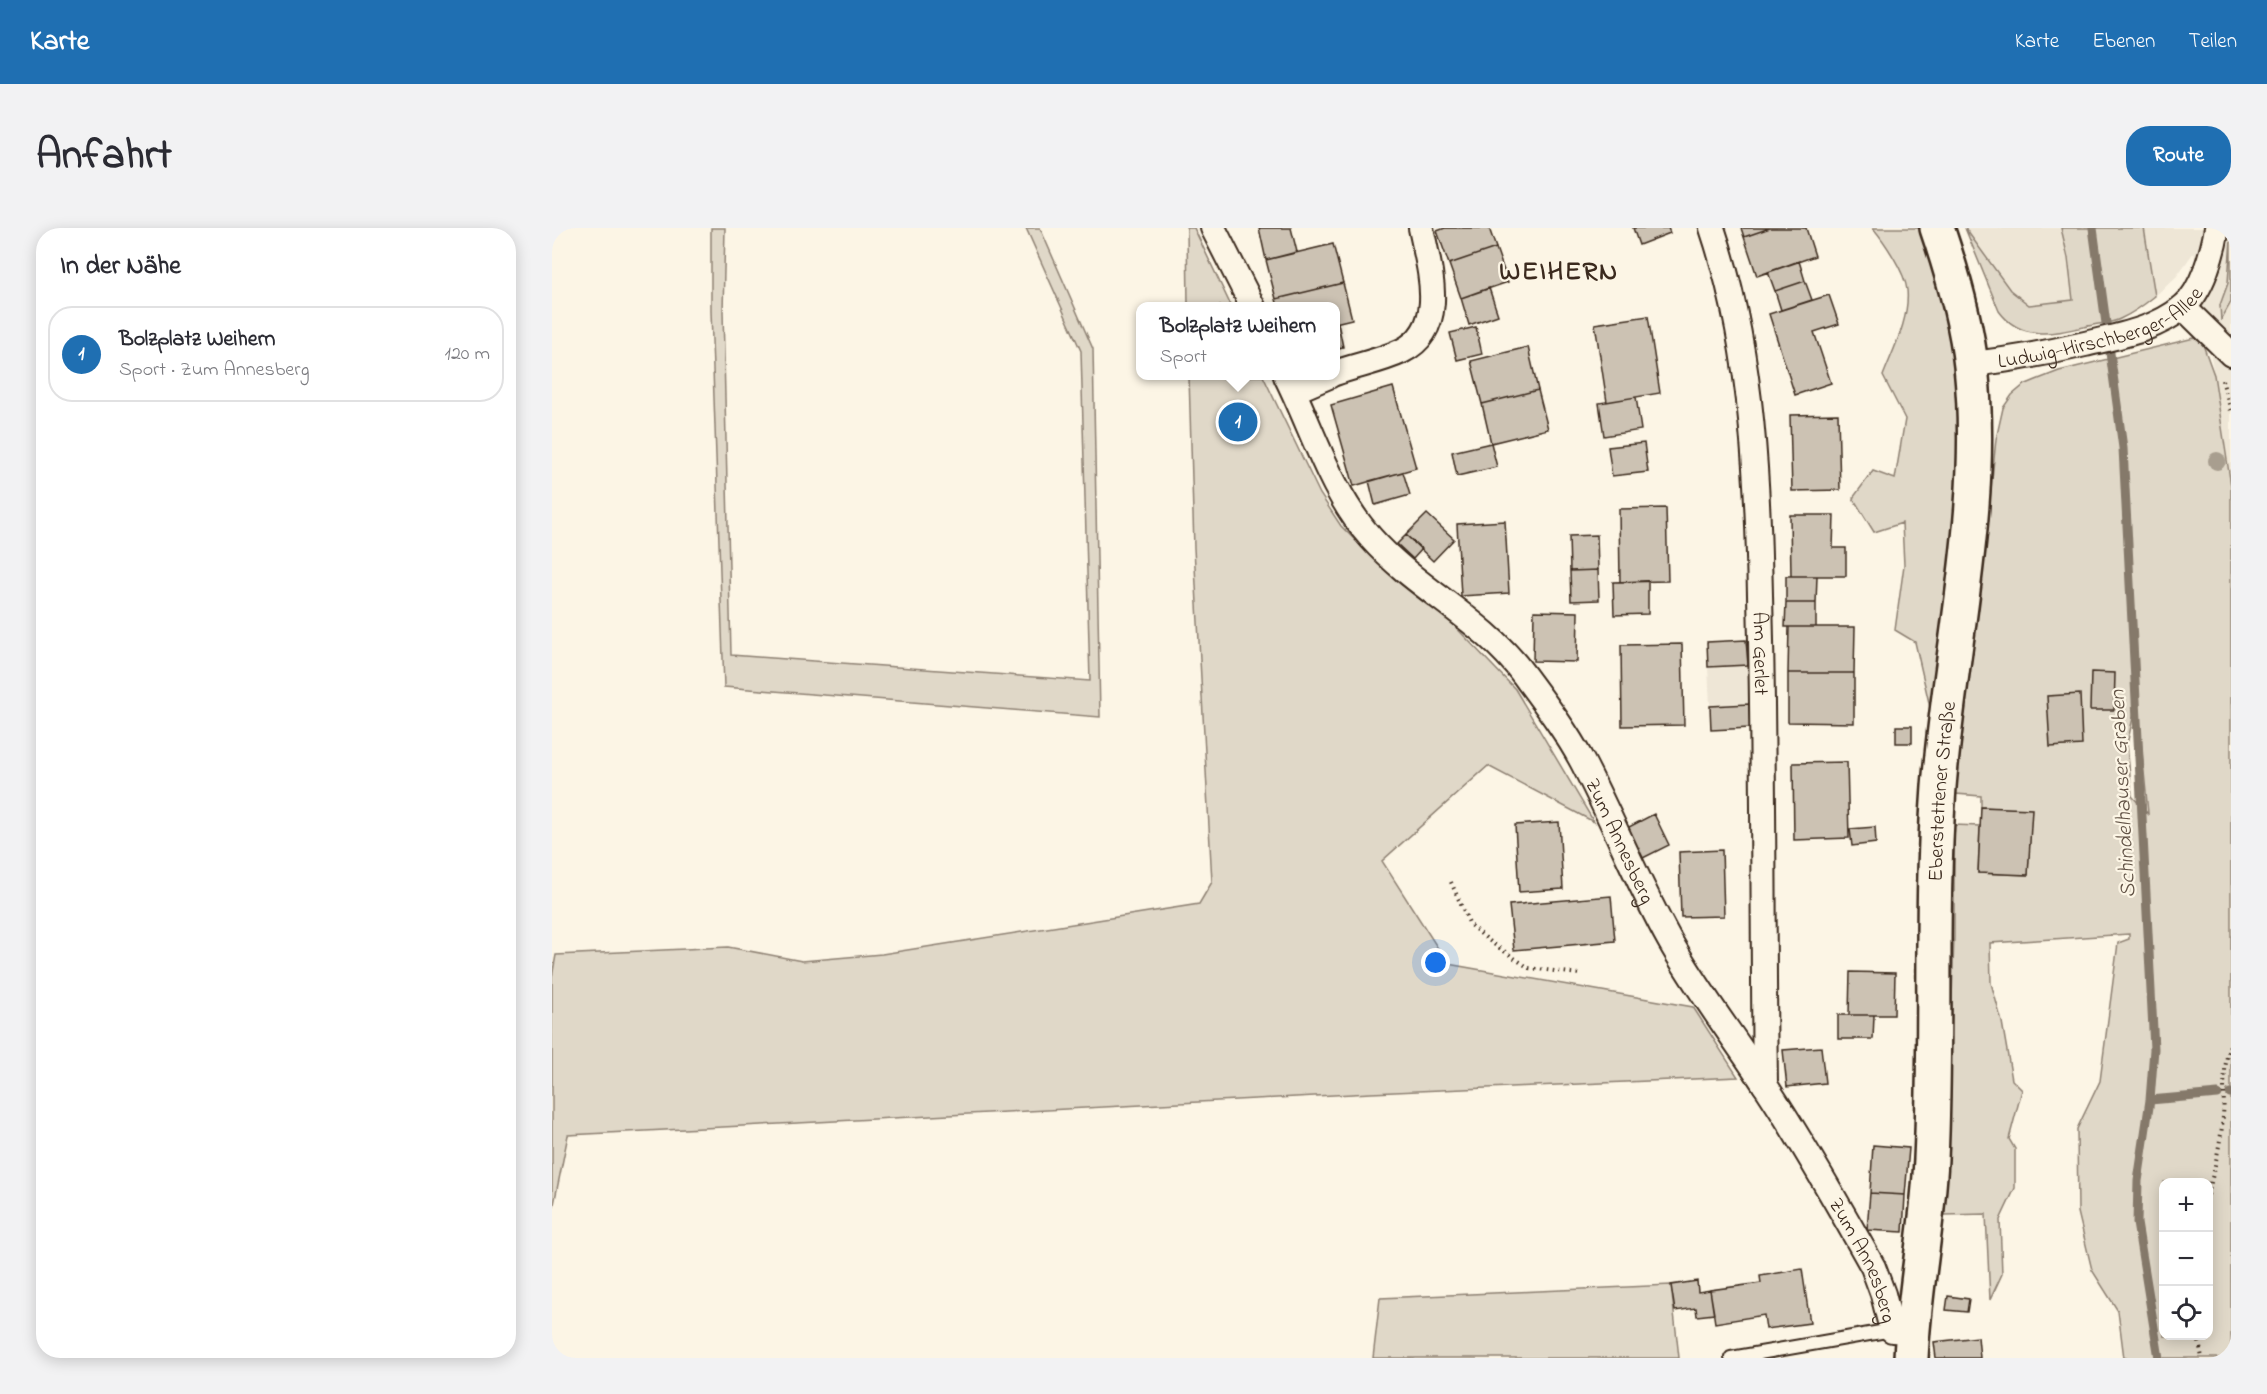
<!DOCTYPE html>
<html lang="de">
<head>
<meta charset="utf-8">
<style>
  body { margin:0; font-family:"Indie Flower",sans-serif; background:#f2f2f3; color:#2b2b33 }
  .controls { position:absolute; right:18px; bottom:18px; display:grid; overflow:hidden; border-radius:12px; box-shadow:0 3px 15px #0003 }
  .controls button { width:54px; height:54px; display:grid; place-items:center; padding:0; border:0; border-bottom:2px solid #e1e1e2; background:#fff; color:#2b2b33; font:30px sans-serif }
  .you { position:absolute; left:884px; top:735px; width:21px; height:21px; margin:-15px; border:4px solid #fff; border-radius:50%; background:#1a73e8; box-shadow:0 0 0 9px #1a73e833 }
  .badge { display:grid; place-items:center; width:39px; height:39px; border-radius:50%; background:#1f6fb2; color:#fff; font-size:20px; font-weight:700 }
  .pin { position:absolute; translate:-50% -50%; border:3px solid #fff; box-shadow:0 2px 6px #0006 }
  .popup { position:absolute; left:584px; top:74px; width:204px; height:78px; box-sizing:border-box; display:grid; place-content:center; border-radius:12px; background:#fff; filter:drop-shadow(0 2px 4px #0005); font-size:20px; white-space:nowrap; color:#7c7c81 }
  .popup b { font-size:22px; color:#2b2b33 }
  .popup::after { content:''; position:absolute; left:50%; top:100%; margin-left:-12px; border:12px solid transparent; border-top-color:#fff }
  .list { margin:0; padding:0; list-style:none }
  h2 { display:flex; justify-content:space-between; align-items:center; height:78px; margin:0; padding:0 24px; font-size:26px }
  h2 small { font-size:20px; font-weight:400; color:#7c7c81 }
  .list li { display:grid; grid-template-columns:39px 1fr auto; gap:18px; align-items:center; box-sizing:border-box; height:96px; margin:0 12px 12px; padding:0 12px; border:2px solid #e1e1e2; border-radius:24px }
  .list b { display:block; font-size:22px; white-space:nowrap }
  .list p { margin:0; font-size:20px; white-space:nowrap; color:#7c7c81 }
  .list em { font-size:20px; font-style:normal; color:#7c7c81 }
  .icon { flex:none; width:33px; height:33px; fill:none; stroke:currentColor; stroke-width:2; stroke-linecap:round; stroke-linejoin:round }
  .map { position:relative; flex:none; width:1679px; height:1130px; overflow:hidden; border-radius:24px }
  header { display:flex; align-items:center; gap:36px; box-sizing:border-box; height:84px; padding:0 30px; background:#1f6fb2; color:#fff }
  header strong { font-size:28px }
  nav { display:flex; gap:33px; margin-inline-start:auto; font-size:21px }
  .intro { display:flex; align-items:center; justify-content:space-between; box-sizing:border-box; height:144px; padding:0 36px }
  h1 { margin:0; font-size:42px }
  .button { padding:15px 27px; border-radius:24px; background:#1f6fb2; color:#fff; font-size:21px; font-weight:700 }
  main { display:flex; gap:36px; padding:0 36px }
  aside { flex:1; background:#fff; border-radius:24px; box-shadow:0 3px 15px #0003 }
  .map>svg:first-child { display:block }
</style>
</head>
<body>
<header>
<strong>Karte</strong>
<nav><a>Karte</a><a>Ebenen</a><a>Teilen</a></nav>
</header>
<div class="intro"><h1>Anfahrt</h1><a class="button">Route</a></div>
<main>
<aside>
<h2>In der Nähe<small></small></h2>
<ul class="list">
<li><span class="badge">1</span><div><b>Bolzplatz Weihern</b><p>Sport · Zum Annesberg</p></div><em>120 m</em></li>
</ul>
</aside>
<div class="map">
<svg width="1679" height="1130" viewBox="0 0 1679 1130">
  <rect width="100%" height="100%" fill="#fcf5e5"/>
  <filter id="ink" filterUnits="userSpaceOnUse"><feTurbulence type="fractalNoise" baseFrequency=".0167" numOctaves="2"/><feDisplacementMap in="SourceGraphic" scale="12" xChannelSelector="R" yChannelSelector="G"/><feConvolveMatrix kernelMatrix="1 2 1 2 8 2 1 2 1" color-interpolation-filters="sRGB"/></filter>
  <g filter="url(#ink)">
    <path fill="#eee6d6" d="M1413 0H1679V252L1642 24 1624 49 1603 68 1587 81 1566 93 1492 105 1470 103 1455 94 1447 83 1436 59Z
      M1196 437 1197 476 1158 478 1156 439Z"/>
    <path fill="#e0d8c8" stroke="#8e8173" stroke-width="1.5" fill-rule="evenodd" d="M159 0H173L171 83 179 427 538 453 529 123 474 0H488L541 121 548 489 172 459 159 83Z
      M635 0H642L679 78H636Z
      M1321 0H1367C1435 147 1398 333 1380 488L1363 414 1343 402 1352 337 1350 295 1322 304 1301 270 1321 243 1343 251 1353 191 1331 148C1341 122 1358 90 1355 62 1353 44 1332 13 1321 0Z
      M1413 0 1458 62 1477 77 1521 72 1516 30 1509 0H1592L1603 68C1592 77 1581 85 1568 91 1560 95 1550 95 1541 97 1507 104 1471 116 1447 83Z
      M1679 10V74L1669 92 1668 77 1676 55Z
      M1642 110 1650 114 1662 147 1679 258V1130H1572L1566 1083 1540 1042 1526 984 1525 901 1548 853 1566 715 1577 711V706L1438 715 1439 755 1450 794 1460 852 1470 862 1457 911 1463 921V960L1448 992 1450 1046 1438 1072 1434 986 1393 987 1402 709V597L1428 598 1426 645 1476 647 1479 582 1429 579V568L1404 566 1417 411 1436 292 1444 211 1451 180 1460 167 1472 157 1484 152 1507 143ZM1585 472 1596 585V586L1580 568 1575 516ZM1612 954H1656V1108H1612Z
      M637 148H711L768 266 789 298 814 323 893 388 963 461 1042 594 936 538 830 633 896 736 1141 779 1186 849 819 865 16 907 0 986V749L4 727 176 719 250 733 330 726 647 676 660 654 642 320Z
      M1119 1057 1127 1130H821L828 1070Z"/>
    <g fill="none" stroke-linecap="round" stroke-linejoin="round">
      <path stroke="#85796b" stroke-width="9" d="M1541 0 1571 220 1602 821 1598 872 1586 953 1585 995 1607 1130
        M1678 865H1679
        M1598 872 1666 866"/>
    </g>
    <path fill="#ccc2b3" stroke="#3b2a1e" stroke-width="1.5" d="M707 0H739L745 24 714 32Z
      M893 0H937L944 20 897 36 885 3Z
      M1081 0H1116L1118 5 1087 17Z
      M1189 0H1218L1192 9Z
      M1218 0H1254L1263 28 1205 48 1192 9Z
      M781 16 791 55 724 71 714 32Z
      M944 20 956 54 909 70 897 36Z
      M1247 33 1253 53 1223 63 1216 44Z
      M1253 53 1260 72 1229 82 1223 63Z
      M791 55 800 91 783 95V79H726L724 71Z
      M937 60 946 87 917 97 909 70Z
      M1277 67 1287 96 1262 104 1279 155 1243 167 1217 86Z
      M1096 88 1108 165 1055 174 1043 96Z
      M783 95H786L791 119 783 121Z
      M924 99 930 126 905 132 898 105Z
      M976 119 986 162 930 176 919 133Z
      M841 159 864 240 802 258 779 177Z
      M986 162 996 201 939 215 930 176Z
      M1084 169 1089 202 1052 208 1047 175Z
      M1286 186 1288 262 1240 263 1238 187Z
      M939 215 945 239 905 248 900 224Z
      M1092 215 1096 244 1060 248 1056 219Z
      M851 244 858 267 823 277 817 253Z
      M1114 280 1116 353 1068 354 1067 281Z
      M875 286 902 311 881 333 854 307Z
      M1238 287H1282L1281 320H1294V348H1239Z
      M953 293 957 365 909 368 905 296Z
      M854 307 870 321 861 331 845 316Z
      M1045 307 1046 342 1018 343 1017 308Z
      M1046 342 1047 372 1019 373 1018 343Z
      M1234 348H1265L1264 375H1234Z
      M1096 353V386L1062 387 1061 354Z
      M1234 375H1264V399H1233Z
      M982 383 1026 384 1025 434 981 433Z
      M1237 399H1303L1302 445H1236Z
      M1194 412 1196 437 1156 439 1155 414Z
      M1130 416 1132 497 1070 498 1069 417Z
      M1539 444 1563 445 1562 482H1538Z
      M1236 445H1302V495L1236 494Z
      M1528 466 1530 517 1498 519 1495 468Z
      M1197 476 1198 500 1159 502 1158 478Z
      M1344 498H1360V515H1344Z
      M1295 534 1297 610 1242 612 1241 535Z
      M1429 579 1480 581 1476 647 1426 645Z
      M1102 586 1117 617 1089 631 1073 601Z
      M1007 594 1011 661 967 664 963 597Z
      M1323 599 1324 615 1300 618 1298 601Z
      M1170 622 1172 688 1129 689 1127 624Z
      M1059 668 1063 713 962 722 957 677Z
      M1298 744 1343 745 1342 787H1297Z
      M1286 787H1322L1321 811H1286Z
      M1269 819 1273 855 1235 859 1231 822Z
      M1321 917 1357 920 1353 967 1318 965Z
      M1318 965 1353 967 1351 1004 1315 1002Z
      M1250 1041 1258 1095 1214 1101 1212 1087 1163 1095 1158 1062 1209 1055 1208 1048Z
      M1145 1053 1146 1064 1158 1062 1162 1086 1145 1088 1144 1080 1123 1083 1119 1057Z
      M1396 1068 1417 1071 1415 1084 1394 1082Z
      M1426 1109 1428 1130H1384L1382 1114Z"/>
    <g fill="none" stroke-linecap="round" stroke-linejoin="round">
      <defs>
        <path id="service" d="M1179 1130 1340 1102"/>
        <g id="minor">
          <path d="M661 0 701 79"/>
          <path id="s1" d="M1160 0C1205 134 1206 273 1209 413 1212 561 1211 709 1213 857"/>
          <path d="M1631 79 1679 126"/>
          <path id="s2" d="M1419 136C1457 132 1495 125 1533 116 1567 108 1603 102 1631 79 1650 64 1661 24 1665 0"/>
          <path d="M783 145C805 137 829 133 850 123 897 100 877 40 869 0"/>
          <path id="s3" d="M734 148C761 202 778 264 819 310 864 361 931 391 972 447 992 474 1014 503 1030 533 1061 592 1085 654 1118 713 1146 763 1182 809 1213 857 1252 916 1287 978 1321 1039L1331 1066 1340 1102 1360 1103"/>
          <path d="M742 163 777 148"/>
        </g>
        <g id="secondary">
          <path id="s4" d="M1359 1130C1362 1063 1376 998 1379 931 1385 807 1378 683 1387 559 1398 419 1434 280 1419 138 1414 92 1400 44 1385 0"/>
        </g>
      </defs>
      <use href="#service" stroke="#3b2a1e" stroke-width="16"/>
      <use href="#minor" stroke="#3b2a1e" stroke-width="28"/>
      <use href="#secondary" stroke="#3b2a1e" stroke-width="38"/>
      <path stroke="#3b2a1e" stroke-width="4" stroke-dasharray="1.5 4.5" stroke-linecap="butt" d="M1670 152 1679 183
        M899 654 918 697 940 715 977 740 1027 746
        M1656 967C1662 941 1669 915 1671 888 1673 863 1670 839 1679 814
        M1646 1108 1650 1130"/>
      <use href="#service" stroke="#fcf5e5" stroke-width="12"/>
      <use href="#minor" stroke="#fcf5e5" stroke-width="24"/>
      <use href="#secondary" stroke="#fcf5e5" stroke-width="33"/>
    </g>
    <circle fill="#a89e8f" cx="1665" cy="233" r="9"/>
  </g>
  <g text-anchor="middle" stroke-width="4.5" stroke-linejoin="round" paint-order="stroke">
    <g font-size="21" fill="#3b2a1e" stroke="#fcf5e5">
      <text dy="7" stroke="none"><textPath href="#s2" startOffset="136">Ludwig-Hirschberger-Allee</textPath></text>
      <text dy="7" stroke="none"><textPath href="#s1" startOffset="430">Am Gerlet</textPath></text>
      <text dy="7" stroke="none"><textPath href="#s4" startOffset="568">Eberstettener Straße</textPath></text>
      <text dy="7" stroke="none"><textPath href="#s3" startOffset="582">Zum Annesberg</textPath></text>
      <text dy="7" stroke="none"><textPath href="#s3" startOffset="1068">Zum Annesberg</textPath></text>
    </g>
    <g font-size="22" font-style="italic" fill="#605144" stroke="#fcf5e5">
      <text transform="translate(1569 566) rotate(-93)" y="8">Schindelhauser Graben</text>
    </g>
    <g font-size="27" font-weight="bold" letter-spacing="1.5" fill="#3b2a1e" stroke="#fcf5e5">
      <text x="1007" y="51">WEIHERN</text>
    </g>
  </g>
</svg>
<div class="controls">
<button>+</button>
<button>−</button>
<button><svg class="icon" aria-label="locate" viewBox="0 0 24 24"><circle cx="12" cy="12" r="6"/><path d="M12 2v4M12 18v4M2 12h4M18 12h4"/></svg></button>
</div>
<div class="you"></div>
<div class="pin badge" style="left:686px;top:194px">1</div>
<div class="popup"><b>Bolzplatz Weihern</b>Sport</div>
</div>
</main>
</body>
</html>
